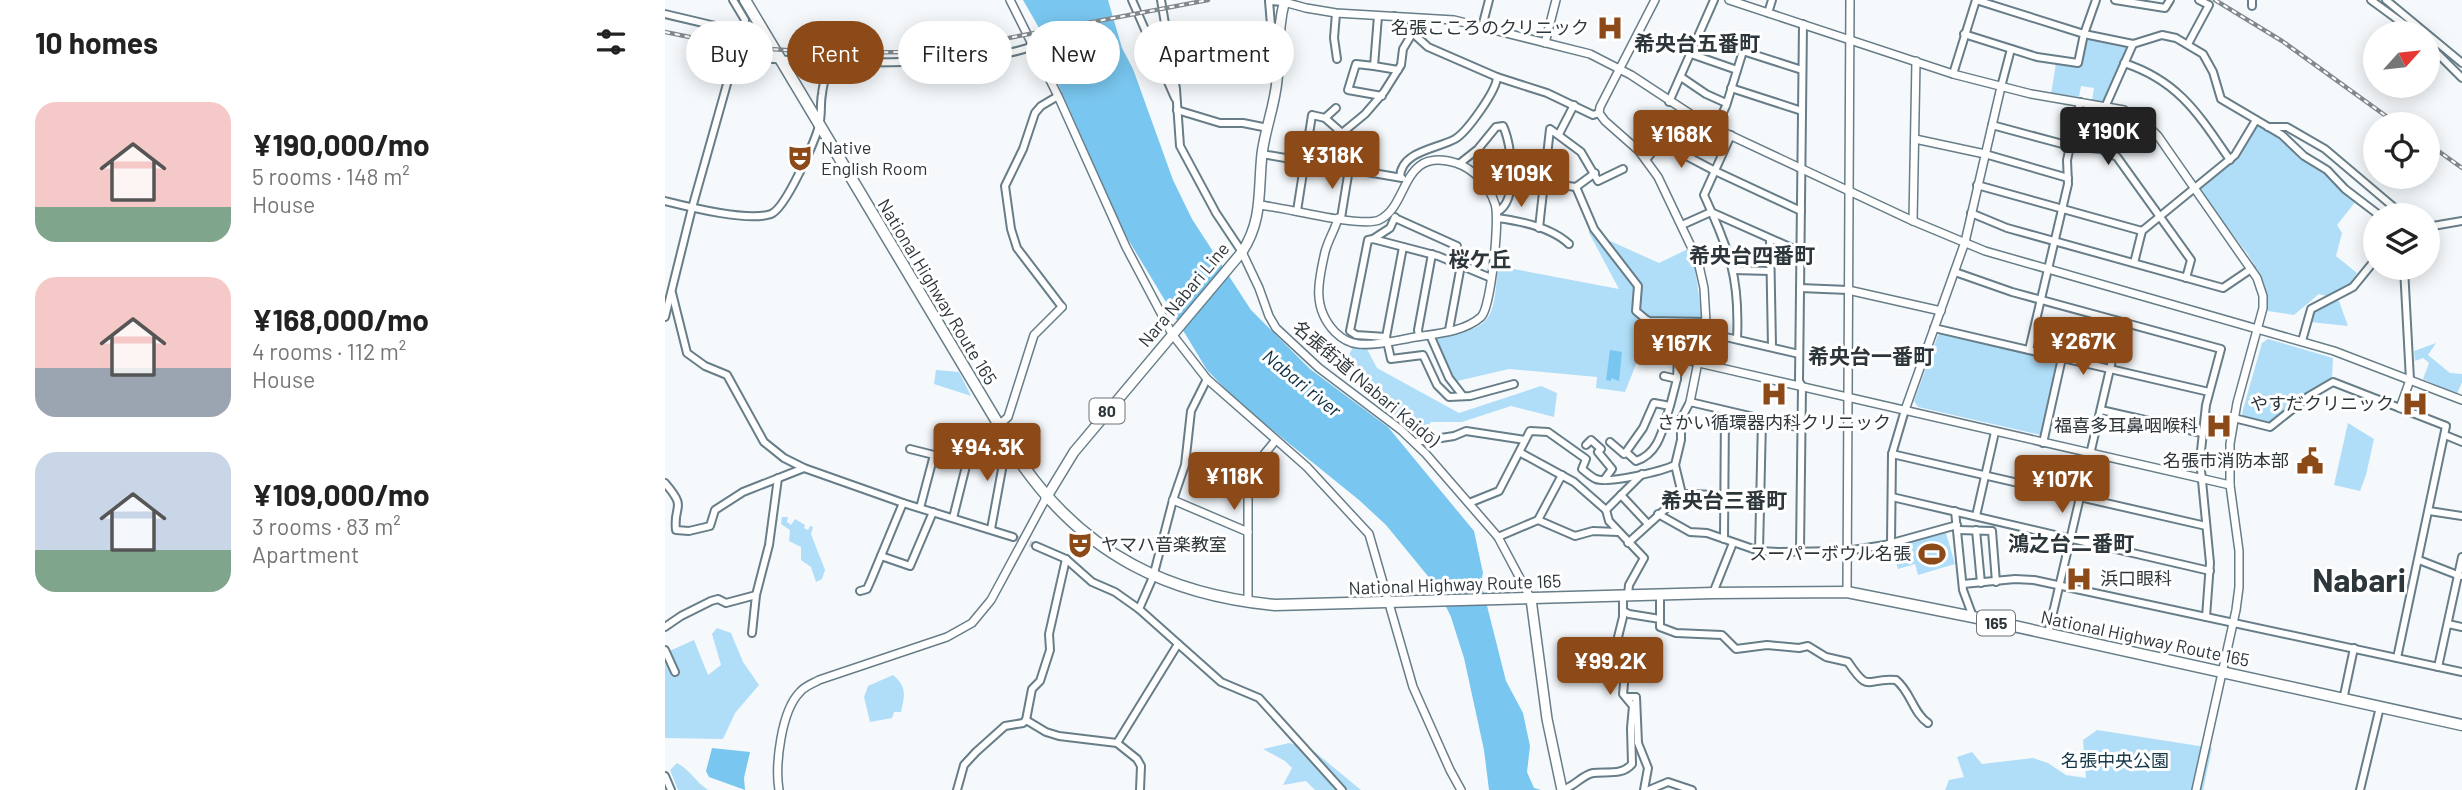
<!DOCTYPE html>
<html lang="en">
<head>
<meta charset="utf-8">
<style>
	body { margin:0; font-family:Barlow,"Noto Sans JP",sans-serif; background:#f6f6f6; color:#222; height:100vh; display:flex; flex-direction:column; font-size:26px; white-space:nowrap }
	* { box-sizing:border-box; margin:0 }
	p { font-size:23px; color:#767676 }
	.icon { flex:none; width:38px; height:38px; fill:none; stroke:currentColor; stroke-width:2; stroke-linecap:round; stroke-linejoin:round }
	.map { position:relative; flex:1; overflow:hidden }
	.panel { display:flex; flex-direction:column; background:#fff; width:665px }
	.panel>* { flex:none }
	.top-card { position:absolute; left:21px; top:21px; width:665px; height:63px; display:flex; gap:14px }
	.needle { width:46px; rotate:63deg }
	.controls { position:absolute; left:1698px; top:21px; display:grid; gap:14px }
	.controls a { display:grid; place-items:center; width:77px; height:77px; border-radius:50%; background:#fff; box-shadow:0 4px 18px #0003; font-size:35px }
	.price { position:absolute; translate:-50% -60px; padding:0 16px; border-radius:7px; background:#8c4a19; color:#fff; font-size:23px; line-height:46px; filter:drop-shadow(0 2px 4px #0008) }
	.price::after { content:''; position:absolute; left:50%; top:42px; width:21px; height:16px; margin-left:-10px; background:inherit; clip-path:polygon(0 0,100% 0,50% 100%) }
	.price.on { background:#222; color:#fff }
	ul { padding:0; list-style:none }
	li { display:flex; align-items:center; gap:21px; height:175px; padding:0 35px }
	li span { display:grid; place-items:center; flex:none; width:196px; height:140px; border-radius:21px; color:#555 }
	li>.icon { margin-inline-start:auto }
	span .icon { width:84px; height:84px; fill:#fffc; stroke-width:1 }
	li b { font-size:30px }
	h2 { display:flex; justify-content:space-between; align-items:center; height:84px; padding:0 35px; font-size:30px }
	.chip { padding:0 24px; border-radius:32px; background:#fff; box-shadow:0 4px 18px #0003; font-size:24px; line-height:63px }
	.chip.on { background:#8c4a19; color:#fff }
	main { display:flex; flex:1; min-height:0 }
	.map>svg:first-child { display:block }
	.green { fill:#b0def8 }
	.water { fill:#79c7f0 }
	.lines { fill:none; stroke-linecap:round; stroke-linejoin:round }
	.minor-tunnel { stroke:#cdd2d5; stroke-width:6; stroke-dasharray:6 3; stroke-linecap:butt }
	.minor-casing { stroke:#677d88; stroke-width:10 }
	.tertiary-casing { stroke:#677d88; stroke-width:10 }
	.primary-casing { stroke:#677d88; stroke-width:12 }
	.trunk-casing { stroke:#677d88; stroke-width:13 }
	.minor { stroke:#fff; stroke-width:6 }
	.tertiary { stroke:#fff; stroke-width:7 }
	.primary { stroke:#fff; stroke-width:9 }
	.trunk { stroke:#fff; stroke-width:10 }
	.rail-casing { stroke:#82898d; stroke-width:4.5 }
	.rail { stroke:#fff; stroke-width:2; stroke-dasharray:5; stroke-linecap:butt }
	.labels { text-anchor:middle; stroke-width:6; stroke-linejoin:round; paint-order:stroke }
	.shield { fill:#fff; stroke:#6c7276; stroke-width:2 }
	.shield-label { font-size:16px; font-weight:bold; fill:#2d363b }
	.poi-label { font-size:18px; fill:#2d363b; stroke:#fff; text-anchor:end }
	.street-label { font-size:18px; fill:#2d363b; stroke:#fff }
	.park-label { font-size:18px; fill:#153849; stroke:#fff }
	.water-label { font-size:19px; font-style:italic; fill:#0b2f40; stroke:#fff }
	.quarter-label { font-size:21px; font-weight:bold; fill:#2d363b; stroke:#fff }
	.town-label { font-size:32px; font-weight:bold; fill:#2d363b; stroke:#fff }
</style>
</head>
<body>
<main>
<section class="panel">
<h2>10 homes<svg class="icon" aria-label="filters" viewBox="0 0 24 24"><path d="M4 7h16M4 17h16"/><circle cx="9" cy="7" r="2"/><circle cx="15" cy="17" r="2"/></svg></h2>
<ul>
<li><span style="background:linear-gradient(#f6c9c9 75%,#7fa58c 0)"><svg class="icon" aria-label="home" viewBox="0 0 24 24"><path d="M3 11l9-7 9 7M6 9v11h12V9"/></svg></span><div><b>¥190,000/mo</b><p>5 rooms · 148 m²</p><p>House</p></div></li>
<li><span style="background:linear-gradient(#f6c9c9 65%,#9aa5b1 0)"><svg class="icon" aria-label="home" viewBox="0 0 24 24"><path d="M3 11l9-7 9 7M6 9v11h12V9"/></svg></span><div><b>¥168,000/mo</b><p>4 rooms · 112 m²</p><p>House</p></div></li>
<li><span style="background:linear-gradient(#c9d6e8 70%,#7fa58c 0)"><svg class="icon" aria-label="home" viewBox="0 0 24 24"><path d="M3 11l9-7 9 7M6 9v11h12V9"/></svg></span><div><b>¥109,000/mo</b><p>3 rooms · 83 m²</p><p>Apartment</p></div></li>
</ul>
</section>
<div class="map">
<svg width="1797" height="790" viewBox="0 0 1797 790">
	<rect width="100%" height="100%" fill="#f5f9fc"/>
	<g class="green">
		<polygon points="1421,35 1464,46 1440,103 1427,100 1429,88 1416,86 1414,97 1386,94 1391,63 1414,65"/>
		<polygon points="1592,121 1668,179 1691,201 1672,225 1677,233 1671,256 1692,273 1682,288 1665,297 1654,294 1629,315 1603,311 1601,290 1597,278 1582,253 1533,190 1572,156"/>
		<path d="M923,231L994,263L1027,247L1037,318L988,321L960,392L931,388L932,377L844,369L788,382L769,339C828,327 828,324 833,266L954,289Z"/>
		<polygon points="1669,301 1674,301 1683,326 1645,322 1650,310"/>
		<polygon points="1277,333 1391,359 1393,363 1376,435 1253,407 1249,401 1273,335"/>
		<polygon points="1603,339 1668,358 1667,380 1602,424 1579,418 1577,413 1597,343"/>
		<polygon points="1771,343 1763,355 1785,373 1797,374 1797,382 1792,394 1758,379 1764,363 1758,358 1750,361 1749,351"/>
		<polygon points="688,347 702,349 712,368 794,413 876,386 892,393 889,417 846,406 797,422 766,422 761,428 737,420 690,384 696,378 685,363 683,357"/>
		<polygon points="271,370 294,372 306,396 269,384"/>
		<polygon points="1683,423 1709,439 1701,475 1695,491 1669,485"/>
		<polygon points="117,517 123,517 122,522 126,525 130,519 140,525 139,528 143,530 145,526 148,527 146,534 160,570 157,579 151,582 146,567 136,560 136,547 124,541 125,530 116,524"/>
		<polygon points="1281,533 1290,564 1253,575 1250,564 1233,569 1227,549 1231,548 1235,562 1248,559 1244,543"/>
		<polygon points="52,628 66,633 78,662 94,685 70,713 58,739 0,738 0,653 29,640 43,675 56,665 47,634"/>
		<path d="M228,675C242,687 240,695 236,712H229L227,718L205,722L199,697L203,686Z"/>
		<polygon points="1432,730 1547,748 1538,790 1280,790 1284,780 1299,777 1292,757 1307,752 1317,764 1368,758 1383,763 1401,775 1421,778 1418,740"/>
		<polygon points="624,743 645,748 696,790 650,790 641,781 618,785 627,768 620,761 598,749"/>
		<path d="M12,763C25,770 31,782 43,790H13L5,770Z"/>
	</g>
	<g class="water">
		<polygon points="358,0 443,0 457,48 468,69 508,180 527,219 586,310 645,369 723,427 809,531 818,573 816,582 841,681 858,713 865,746 862,772 869,788 876,790 824,790 819,750 799,658 786,617 771,586 721,525 694,500 574,403 542,370 458,231 387,70 381,40"/>
		<polygon points="945,350 957,352 954,381 946,378 946,381 941,380"/>
		<polygon points="47,748 85,752 79,778 80,790 44,777 41,771"/>
	</g>
	<g class="lines">
		<polyline class="minor-tunnel" points="348,537 371,546"/>
		<g class="minor-casing">
			<g id="minor">
				<polyline points="467,0 510,98"/>
				<polyline points="496,0 511,89 515,146 551,213 577,252"/>
				<polyline points="1311,0 1419,34 1468,44 1497,35 1511,38 1538,54 1548,72 1556,99 1617,135 1639,156 1662,170 1680,189 1714,215"/>
				<polyline points="1450,0 1500,8 1505,0"/>
				<polyline points="1587,0 1587,6"/>
				<polyline points="1706,0 1751,33"/>
				<polyline points="1721,0 1797,63"/>
				<polyline points="671,13 669,38 672,59"/>
				<polyline points="1103,13 1107,0"/>
				<polyline points="0,14 76,32"/>
				<polyline points="713,16 709,66 691,64 683,90 717,96"/>
				<polyline points="729,16 763,47 832,77 882,93 928,115 934,113"/>
				<polyline points="817,27 824,0"/>
				<polyline points="560,28 575,33 601,31 606,25 604,1 619,2"/>
				<polyline points="601,31 608,73 611,80"/>
				<polyline points="1299,34 1372,57 1413,63 1419,34 1431,0"/>
				<polyline points="1034,37 1137,70"/>
				<polyline points="1762,43 1797,78"/>
				<polyline points="1523,44 1544,5 1534,0"/>
				<polyline points="1026,54 1072,70"/>
				<path d="M71,56C145,63 219,65 294,59C319,57 344,55 368,46"/>
				<path d="M1459,63C1514,81 1534,115 1565,160"/>
				<polyline points="709,66 733,70"/>
				<polyline points="1288,74 1311,0"/>
				<polyline points="1016,77 1041,94 1061,103"/>
				<polyline points="1336,87 1346,49"/>
				<polyline points="1066,88 1137,111"/>
				<polyline points="393,96 376,106 370,113 358,149 340,186 346,229 352,248 397,307"/>
				<polyline points="1004,102 1049,0"/>
				<polyline points="1441,105 1468,44"/>
				<polyline points="512,110 555,123 578,123 603,128"/>
				<polyline points="660,118 671,108"/>
				<polyline points="1053,123 1061,106 1078,51"/>
				<polyline points="1327,125 1405,146 1436,149 1452,157 1526,260 1521,278"/>
				<polyline points="1603,127 1622,127 1660,149 1738,215"/>
				<polyline points="894,134 909,105"/>
				<path d="M1066,135L1039,195C1064,251 1075,276 1072,339"/>
				<polyline points="597,154 737,178"/>
				<polyline points="1320,154 1403,178"/>
				<polyline points="981,160 995,142 1050,171 1136,211"/>
				<path d="M794,164L813,149L831,127L838,126C847,145 854,201 832,212"/>
				<path d="M735,177C736,151 772,149 790,139C802,132 832,90 832,77"/>
				<polyline points="879,183 911,187 930,173"/>
				<polyline points="1312,185 1477,231"/>
				<polyline points="911,187 929,229 973,286 971,311 983,321 1041,322"/>
				<path d="M0,201C24,207 83,222 106,214C121,208 149,143 154,126C157,115 155,104 157,94C158,83 162,73 164,63"/>
				<polyline points="632,211 647,115 660,118 677,133 700,114 719,92 736,65 738,49 747,34"/>
				<polyline points="1046,212 1136,252"/>
				<polyline points="1306,213 1342,228 1558,288 1586,269"/>
				<polyline points="676,218 684,169"/>
				<polyline points="730,218 792,246"/>
				<path d="M832,218C856,221 886,227 904,244"/>
				<polyline points="1017,225 1046,212"/>
				<polyline points="1762,227 1797,221"/>
				<polyline points="874,228 885,129 916,152 933,181 958,169"/>
				<polyline points="708,239 725,228 730,217"/>
				<polyline points="1105,239 1107,347"/>
				<polyline points="738,247 721,337 726,359 758,355 772,385 784,397 805,396 849,384"/>
				<polyline points="1469,263 1477,231 1570,155 1591,120"/>
				<polyline points="1739,268 1745,380"/>
				<polyline points="1069,270 1105,271"/>
				<polyline points="1290,272 1347,292 1556,349 1541,405 1535,460 1545,563 1541,617"/>
				<polyline points="1135,288 1183,290"/>
				<polyline points="7,293 22,353 40,366 62,375 99,442 119,458 139,468 238,503 348,537"/>
				<polyline points="0,317 27,208 80,20 68,0"/>
				<polyline points="982,320 982,325 1015,325 1012,345 1013,358"/>
				<polyline points="1269,328 1544,392"/>
				<polyline points="784,330 796,265"/>
				<polyline points="1039,332 1134,354"/>
				<polyline points="765,335 784,378 798,396"/>
				<polyline points="754,336 753,330 767,254"/>
				<polyline points="721,337 691,335 685,331 703,240 708,239 773,256 826,278"/>
				<polyline points="1637,341 1646,309 1688,287 1710,260"/>
				<polyline points="1364,350 1403,184 1402,160 1415,102"/>
				<polyline points="999,376 1012,379 1013,358 1034,363"/>
				<path d="M1005,406C998,427 995,453 971,461L961,452L978,428L989,403L1005,406L1012,379"/>
				<polyline points="1436,410 1537,433"/>
				<polyline points="1569,418 1605,427 1644,396 1668,382 1781,426 1732,658"/>
				<polyline points="1780,435 1797,442"/>
				<polyline points="750,442 789,436 801,431 860,440"/>
				<polyline points="945,442 959,454"/>
				<polyline points="1378,443 1397,358"/>
				<polyline points="921,445 926,440 936,449 933,452 947,469 939,480"/>
				<polyline points="245,449 269,455"/>
				<polyline points="856,453 909,482 941,510 944,521 979,558 964,585 963,595"/>
				<polyline points="1227,454 1541,526"/>
				<path d="M0,483C23,510 8,503 11,530L24,531L45,526L50,510L78,492L139,468"/>
				<polyline points="1017,494 1010,465 1016,440 1016,419 1025,402 1136,428"/>
				<polyline points="956,495 983,524"/>
				<polyline points="1227,497 1545,571"/>
				<path d="M804,503L834,491L865,431L883,432L921,459L917,469C921,472 926,477 931,479C944,484 997,471 1010,465"/>
				<polyline points="255,508 269,455 301,464"/>
				<polyline points="941,510 977,474"/>
				<polyline points="1290,511 1298,590 1308,617"/>
				<polyline points="1764,511 1797,516"/>
				<polyline points="993,514 1025,532 1042,533 1094,551 1114,552 1181,551 1220,545 1292,525"/>
				<polyline points="1311,516 1330,432"/>
				<polyline points="288,518 306,446 333,426"/>
				<polyline points="873,520 910,536 928,531 953,532"/>
				<polyline points="326,529 342,442"/>
				<polyline points="1293,530 1327,531 1331,582"/>
				<polyline points="1311,530 1316,583"/>
				<polyline points="833,537 873,520 897,475"/>
				<polyline points="1059,539 1060,411"/>
				<polyline points="963,543 1017,494 1058,495"/>
				<polyline points="1226,544 1227,454 1240,410"/>
				<polyline points="371,546 401,559 427,582 450,592 474,609 556,682 594,698 677,790"/>
				<polyline points="1094,551 1097,420"/>
				<polyline points="1135,551 1137,386 1134,381 1138,24"/>
				<polyline points="216,556 245,566 268,512"/>
				<polyline points="1754,560 1795,576"/>
				<polyline points="1298,584 1350,579 1369,580 1797,672"/>
				<polyline points="195,591 202,589 206,580 238,503"/>
				<polyline points="1048,593 1068,543"/>
				<polyline points="995,594 995,619"/>
				<polyline points="474,609 488,577 508,500 520,465 526,411 542,379"/>
				<path d="M958,611L964,614L995,619V627L1011,633L1057,635L1071,649L1102,645L1134,648L1143,646L1161,657L1183,662C1205,695 1201,677 1231,680C1246,692 1248,713 1263,723"/>
				<polyline points="1783,624 1797,627"/>
				<polyline points="0,627 16,616 46,601 53,599 61,603 91,595 104,545 113,478"/>
				<polyline points="87,633 91,595"/>
				<polyline points="1383,634 1456,322"/>
				<polyline points="0,650 10,672"/>
				<polyline points="1773,667 1797,557"/>
				<polyline points="961,697 971,697 973,743 983,768 979,790"/>
				<polyline points="1678,700 1689,648"/>
				<polyline points="361,720 367,689 375,681 385,650 384,634 401,559"/>
				<polyline points="361,720 381,732 394,736 452,743 472,759 476,766 475,790"/>
				<polyline points="452,743 513,644"/>
				<polyline points="0,776 6,790"/>
				<polyline points="292,790 299,765 311,752 340,726 358,723 361,720"/>
				<path d="M897,790C909,787 917,775 928,773C941,771 957,776 967,764L966,728L968,706L958,694L962,652L953,637L958,617V596"/>
				<polyline points="984,790 1003,782 1027,790"/>
				<polyline points="1695,790 1715,707"/>
			</g>
		</g>
		<g class="tertiary-casing">
			<g id="tertiary">
				<polyline points="345,0 393,96 461,247 507,334 542,379 642,467 704,534 748,687 785,770 796,790"/>
				<polyline points="990,0 935,107 934,113 940,121 974,151 993,177 1033,261 1039,288 1041,322 1025,402"/>
				<polyline points="1064,0 1288,74 1366,94 1459,110 1477,120 1493,136 1592,278 1598,296 1598,308 1572,403 1565,444 1565,485 1574,551 1574,587 1571,610 1531,790"/>
				<polyline points="619,2 641,8 671,13 789,20 925,54 966,75 1039,123 1248,221 1320,251 1669,351 1797,400"/>
				<polyline points="880,43 891,0"/>
				<polyline points="1250,139 1320,154"/>
				<path d="M594,205C619,207 695,228 714,220C745,206 735,146 791,163C809,169 824,185 830,204C835,218 826,308 816,317C798,333 767,334 745,338C729,341 709,346 693,344C684,343 676,338 670,332C647,308 653,282 660,252C663,240 670,230 673,218"/>
				<polyline points="1248,221 1251,61"/>
				<polyline points="577,252 594,288 604,316 611,328 654,368 736,430 761,454 833,537 866,599"/>
				<polyline points="1183,290 1276,311"/>
				<polyline points="1034,363 1565,485"/>
				<polyline points="1735,408 1745,380"/>
				<polyline points="1240,410 1300,242 1336,87"/>
				<polyline points="333,426 343,417 369,335 397,307"/>
				<polyline points="508,500 583,532"/>
				<polyline points="1182,592 1185,0"/>
				<polyline points="583,602 583,474 610,441"/>
				<path d="M114,790C110,765 116,711 135,692C140,686 147,684 154,680L282,637L307,623L326,600L381,498"/>
			</g>
		</g>
		<g class="primary-casing">
			<g id="primary">
				<path d="M381,498L409,452L577,252C598,220 593,191 597,154C600,129 610,105 612,80C615,53 612,27 620,0"/>
				<polyline points="866,599 882,719 897,790"/>
			</g>
		</g>
		<g class="trunk-casing">
			<path id="trunk" d="M80,0L359,467C422,555 504,595 610,605L1048,593L1182,592L1308,617L1797,725"/>
		</g>
		<use href="#minor" class="minor"/>
		<use href="#tertiary" class="tertiary"/>
		<use href="#primary" class="primary"/>
		<use href="#trunk" class="trunk"/>
		<g class="rail-casing">
			<g id="rail">
				<polyline points="1550,0 1617,41 1732,124"/>
				<polyline points="0,32 73,47 167,53 237,52 312,44 543,0"/>
				<polyline points="1762,143 1797,168"/>
			</g>
		</g>
		<use href="#rail" class="rail"/>
	</g>
	<defs>
		<g id="hospital-bare" transform="scale(2.1)"><path d="M-5-5h3v3.5h4V-5h3V5h-3V1.5h-4V5h-3Z" fill="#8c4a19" stroke="#fff" stroke-width="2.5" paint-order="stroke"/></g>
		<g id="theatre-bare" transform="scale(2.1)"><path d="M-5-5.5Q0-4 5-5.5V0Q5 5 0 6Q-5 5-5 0ZM-3.3-2.5H-1v1.5H-3.3ZM1-2.5H3.3v1.5H1ZM-2.8 1Q0 5.5 2.8 1Z" fill="#8c4a19" stroke="#fff" stroke-width="2.5" paint-order="stroke"/></g>
		<g id="civic-bare" transform="scale(2.1)"><path d="M-.6-6.5H3V-4.5H.6V-3L4-1V1h2V6H-6V1h2V-1L-.6-3ZM-1.2 2.5V6h2.4V2.5Z" fill="#8c4a19" stroke="#fff" stroke-width="2.5" paint-order="stroke"/></g>
		<g id="stadium-bare" transform="scale(2.1)"><path d="M0-5a6.5 5 0 1 0 0 10a6.5 5 0 1 0 0-10ZM-3.5-1.8h7v3.6h-7Z" fill="#8c4a19" stroke="#fff" stroke-width="2.5" paint-order="stroke"/></g>
	</defs>
	<g fill-rule="evenodd">
		<use href="#hospital-bare" x="945" y="28"/>
		<use href="#theatre-bare" x="135" y="158"/>
		<use href="#hospital-bare" x="1109" y="394"/>
		<use href="#hospital-bare" x="1750" y="404"/>
		<use href="#hospital-bare" x="1554" y="426"/>
		<use href="#civic-bare" x="1645" y="461"/>
		<use href="#theatre-bare" x="415" y="545"/>
		<use href="#stadium-bare" x="1267" y="554"/>
		<use href="#hospital-bare" x="1414" y="579"/>
	</g>
	<g class="labels">
		<g class="shield">
			<rect x="424.5" y="398.5" width="35" height="25" rx="5"/>
			<rect x="1312" y="610.5" width="38" height="25" rx="5"/>
		</g>
		<g class="shield-label">
			<text x="442" y="417">80</text>
			<text x="1331" y="629">165</text>
		</g>
		<g class="poi-label">
			<text x="924" y="34">名張こころのクリニック</text>
			<text x="156" y="154" text-anchor="start">Native<tspan x="156" dy="21">English Room</tspan></text>
			<text x="1729" y="410">やすだクリニック</text>
			<text x="1109" y="429" text-anchor="middle">さかい循環器内科クリニック</text>
			<text x="1533" y="432">福喜多耳鼻咽喉科</text>
			<text x="1624" y="467">名張市消防本部</text>
			<text x="436" y="551" text-anchor="start">ヤマハ音楽教室</text>
			<text x="1246" y="560">スーパーボウル名張</text>
			<text x="1435" y="585" text-anchor="start">浜口眼科</text>
		</g>
		<g class="street-label">
			<text transform="translate(272 292) rotate(59)" y="6">National Highway Route 165</text>
			<text transform="translate(519 295) rotate(-50)" y="6">Nara Nabari Line</text>
			<text transform="translate(701 384) rotate(40)" y="6">名張街道 (Nabari Kaidō)</text>
			<text transform="translate(790 585) rotate(-2)" y="6">National Highway Route 165</text>
			<text transform="translate(1480 639) rotate(12)" y="6">National Highway Route 165</text>
		</g>
		<g class="park-label">
			<text x="1450" y="767">名張中央公園</text>
		</g>
		<g class="water-label">
			<text transform="translate(637 383) rotate(39)" y="7">Nabari river</text>
		</g>
		<g class="quarter-label">
			<text x="1032" y="51">希央台五番町</text>
			<text x="1087" y="263">希央台四番町</text>
			<text x="815" y="267">桜ケ丘</text>
			<text x="1206" y="364">希央台一番町</text>
			<text x="1059" y="508">希央台三番町</text>
			<text x="1406" y="551">鴻之台二番町</text>
		</g>
		<g class="town-label">
			<text x="1694" y="592">Nabari</text>
		</g>
	</g>
</svg>
<div class="controls">
<a><svg class="needle" viewBox="-14 -14 28 28"><path d="M0-13l5 13h-10z" fill="#e53935"/><path d="M0 13l5-13h-10z" fill="#767676"/></svg></a>
<a><svg class="icon" aria-label="locate" viewBox="0 0 24 24"><circle cx="12" cy="12" r="6"/><path d="M12 2v4M12 18v4M2 12h4M18 12h4"/></svg></a>
<a><svg class="icon" aria-label="layers" viewBox="0 0 24 24"><path d="M12 4l9 5-9 5-9-5zM3 14l9 5 9-5"/></svg></a>
</div>
<b class="price on" style="left:1443px;top:167px">¥190K</b>
<b class="price" style="left:1016px;top:170px">¥168K</b>
<b class="price" style="left:667px;top:191px">¥318K</b>
<b class="price" style="left:856px;top:209px">¥109K</b>
<b class="price" style="left:1418px;top:377px">¥267K</b>
<b class="price" style="left:1016px;top:379px">¥167K</b>
<b class="price" style="left:322px;top:483px">¥94.3K</b>
<b class="price" style="left:569px;top:512px">¥118K</b>
<b class="price" style="left:1397px;top:515px">¥107K</b>
<b class="price" style="left:945px;top:697px">¥99.2K</b>
<div class="top-card">
<a class="chip">Buy</a>
<a class="chip on">Rent</a>
<a class="chip">Filters</a>
<a class="chip">New</a>
<a class="chip">Apartment</a>
</div>
</div>
</main>
</body>
</html>
